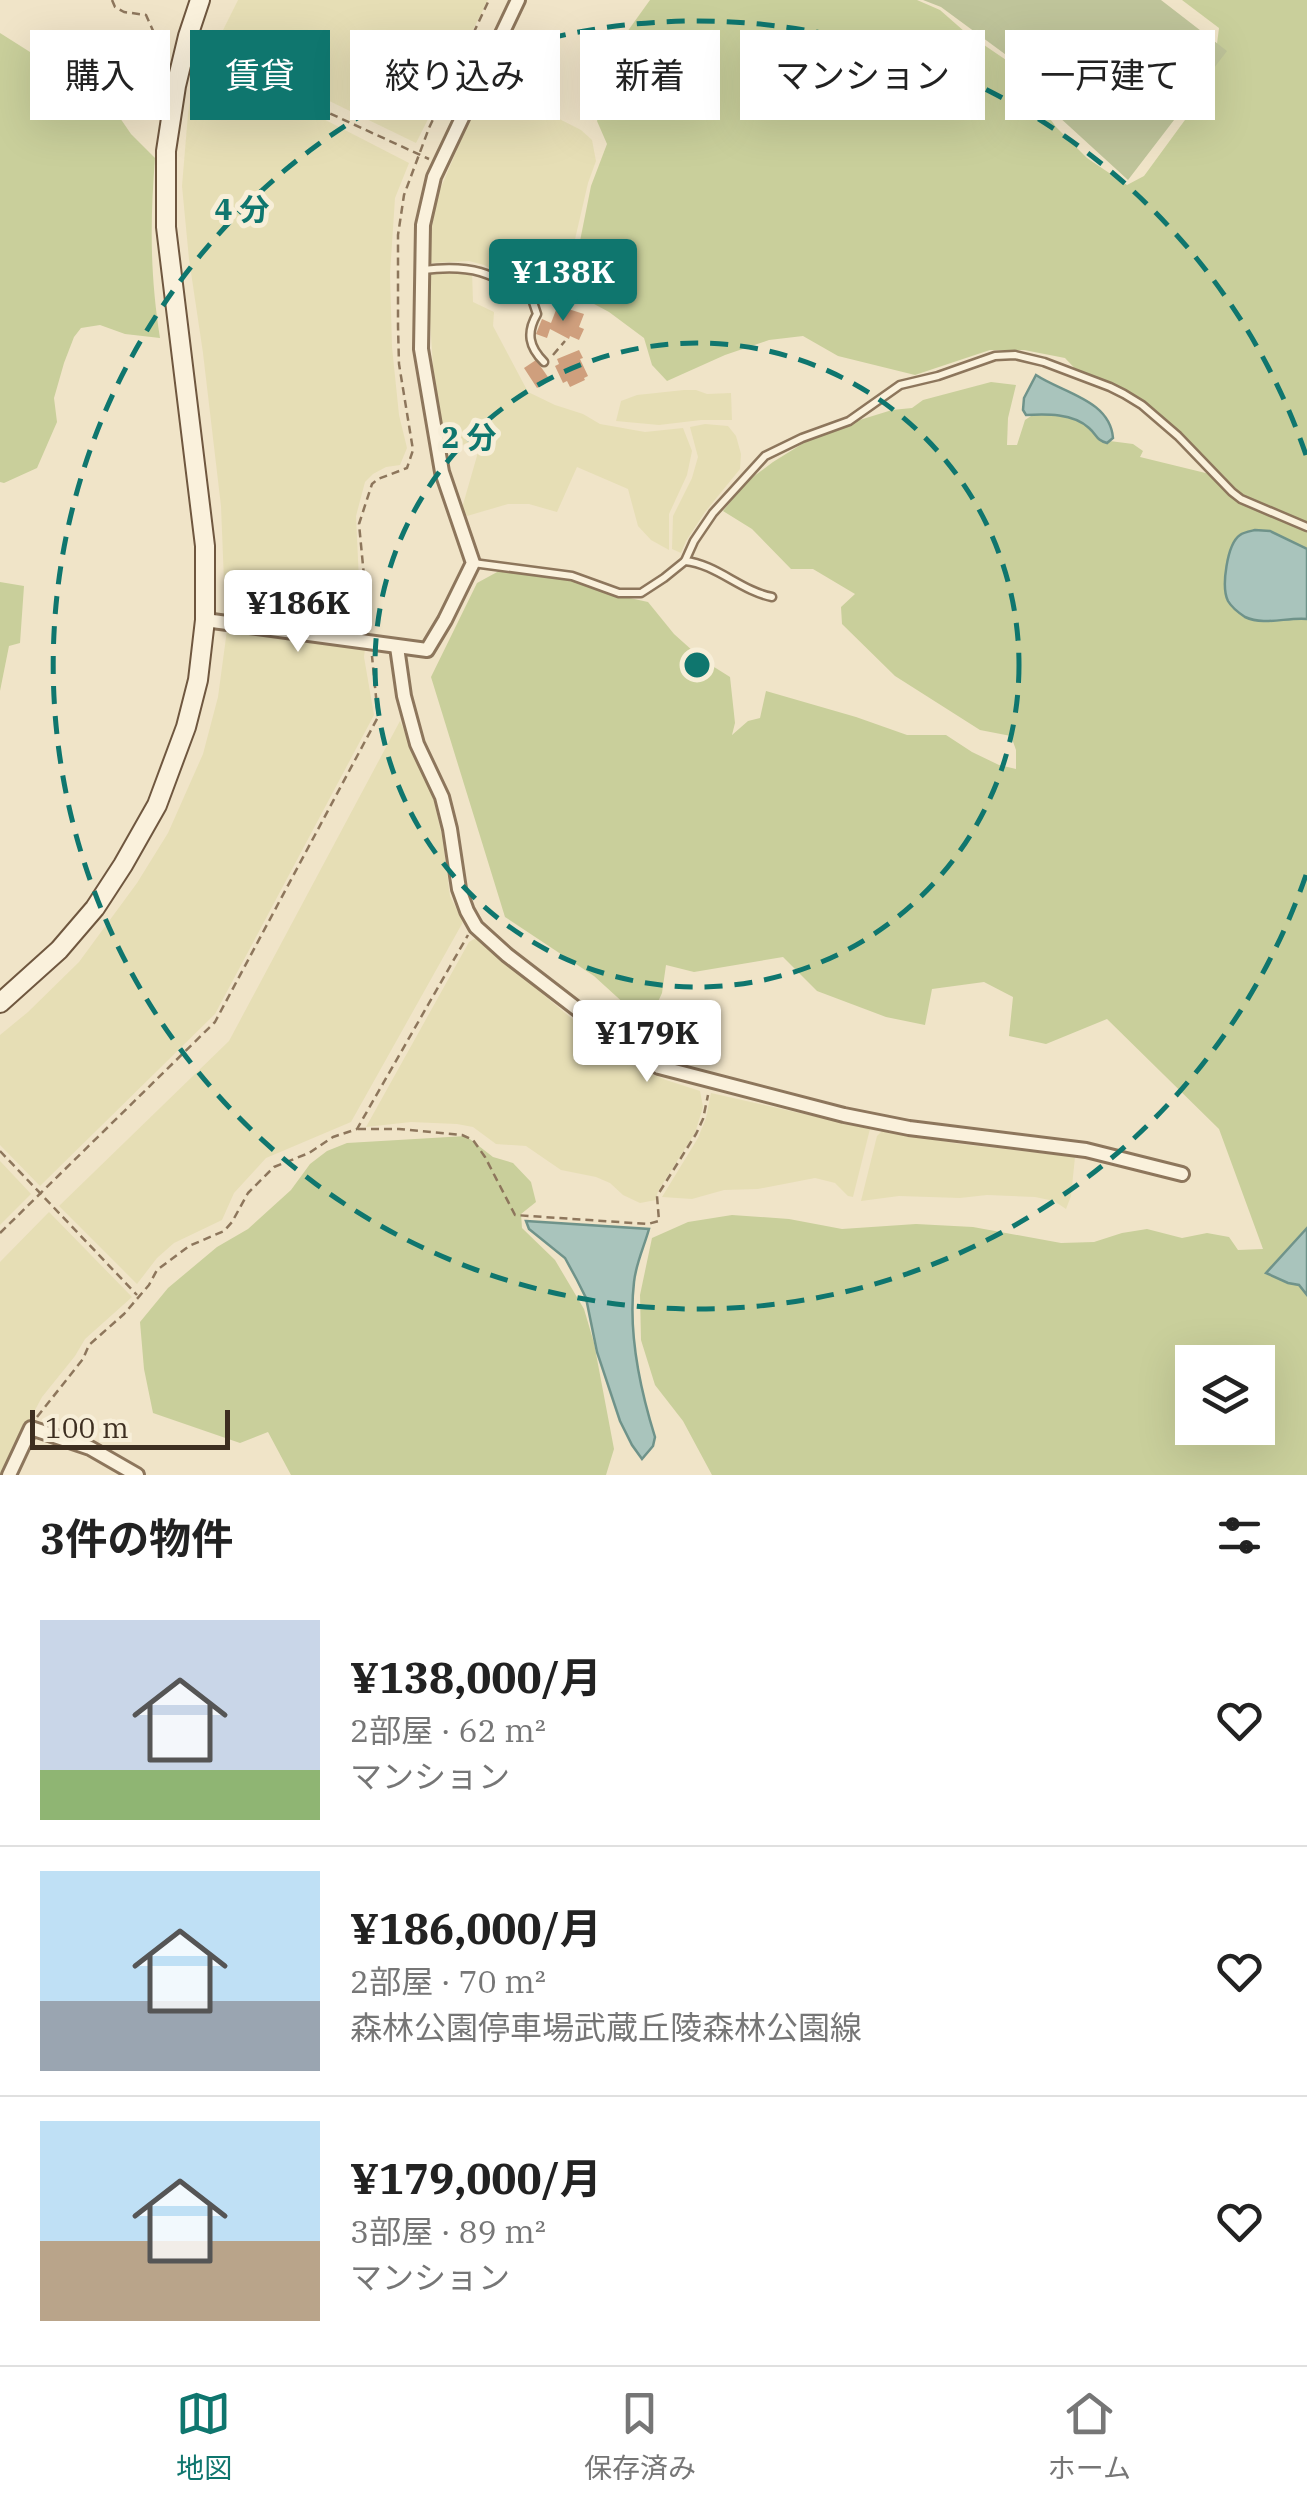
<!DOCTYPE html>
<html lang="ja">
<head>
<meta charset="utf-8">
<style>
	body { margin:0; font-family:"IBM Plex Serif","Noto Sans JP",serif; background:#f2f2f2; color:#222; height:100vh; display:flex; flex-direction:column; font-size:38px; white-space:nowrap }
	* { box-sizing:border-box; margin:0 }
	p { font-size:32px; color:#767676 }
	.icon { flex:none; width:55px; height:55px; fill:none; stroke:currentColor; stroke-width:2; stroke-linecap:round; stroke-linejoin:round }
	.map { position:relative; height:1475px; overflow:hidden }
	.details { display:flex; flex-direction:column; background:#fff; flex:1 }
	.details>* { flex:none }
	.hud { position:absolute; left:30px; top:30px; width:1248px; height:90px; display:flex; gap:20px }
	.tools { position:absolute; left:1175px; top:1345px; display:grid; gap:20px }
	.tools a { display:grid; place-items:center; width:100px; height:100px; border-radius:0px; background:#fff; box-shadow:0 10px 40px #0002; font-size:50px }
	.scale { position:absolute; left:30px; bottom:25px; width:200px; box-sizing:border-box; padding-left:10px; border:5px solid #3d2e20; border-top:0; font-size:28px; line-height:35px; white-space:nowrap; color:#3d2e20; -webkit-text-stroke:8px #f7eed8; paint-order:stroke }
	.price { position:absolute; translate:-50% -85px; padding:0 22px; border-radius:10px; background:#fff; color:#222; font-size:32px; line-height:65px; filter:drop-shadow(0 2px 5px #0008) }
	.price::after { content:''; position:absolute; left:50%; top:60px; width:30px; height:22px; margin-left:-15px; background:inherit; clip-path:polygon(0 0,100% 0,50% 100%) }
	.price.active { background:#0f766e; color:#fff }
	ul { padding:0; list-style:none }
	li { display:flex; align-items:center; gap:30px; height:250px; padding:0 40px }
	li+li { border-top:2px solid #e0e0e0 }
	li span { display:grid; place-items:center; flex:none; width:280px; height:200px; border-radius:0px; color:#555 }
	li>.icon { margin-inline-start:auto }
	span .icon { width:120px; height:120px; fill:#fffc; stroke-width:1 }
	li b { font-size:42px }
	h2 { display:flex; justify-content:space-between; align-items:center; height:120px; padding:0 40px; font-size:42px }
	.tag { padding:0 35px; border-radius:0px; background:#fff; box-shadow:0 10px 40px #0002; font-size:35px; line-height:90px }
	.tag.active { background:#0f766e; color:#fff }
	.tabs { display:flex; justify-content:space-around; align-items:center; height:140px; border-top:2px solid #e0e0e0; background:#fff; font-size:28px; color:#767676 }
	.tabs a { display:grid; justify-items:center; gap:5px }
	.tabs .active { color:#0f766e }
	.map>svg:first-child { display:block }
	.farmland { fill:#e6deb5 }
	.green { fill:#c9cf9b; fill-rule:evenodd }
	.cemetery { fill:#bfc49a }
	.water { fill:#a9c4bc; stroke:#6f938a; stroke-width:2.5 }
	.building { fill:#cf9f7d }
	.lines { fill:none; stroke-linecap:round; stroke-linejoin:round }
	.lane-casing { stroke:#8d765c; stroke-width:11 }
	.street-casing { stroke:#8d765c; stroke-width:18 }
	.secondary-casing { stroke:#6f573f; stroke-width:22 }
	.path { stroke:#8d765c; stroke-width:2.5; stroke-dasharray:8 5; stroke-linecap:butt }
	.lane { stroke:#faf1dc; stroke-width:6 }
	.street { stroke:#faf1dc; stroke-width:12 }
	.secondary { stroke:#faf1dc; stroke-width:18 }
	.ring { fill:none; stroke:#0f766e; stroke-width:5; stroke-dasharray:18 12 }
	.centre { fill:#0f766e; stroke:#f7eed8; stroke-width:5 }
	.ring-label { font-size:30px; text-anchor:middle; font-weight:bold; fill:#0f766e; stroke:#f7eed8; stroke-width:10; stroke-linejoin:round; paint-order:stroke }
</style>
</head>
<body>
<div class="map">
<svg width="1307" height="1475" viewBox="0 0 1307 1475">
	<rect width="100%" height="100%" fill="#f0e4c8"/>
	<g class="farmland">
		<polygon points="238,0 488,0 416,143 247,61 218,61 213,55 222,32"/>
		<polygon points="242,77 409,163 395,198 390,274 392,347 399,415 407,448 400,465 386,467 373,474 365,482 356,516 361,624 225,607 221,506 203,353 189,259 182,186 188,114 194,79 218,80"/>
		<polygon points="490,84 581,130 592,140 596,161 588,183 567,274 557,296 548,299 484,265 469,261 430,263 430,235 439,192 473,112"/>
		<polygon points="472,271 473,302 494,312 493,326 528,392 555,405 583,414 600,424 645,432 683,428 692,451 687,475 669,514 669,550 651,540 638,526 628,489 577,467 557,512 529,504 508,504 467,516 462,508 481,442 471,441 446,453 434,381 427,276 431,272"/>
		<polygon points="684,390 696,390 707,394 731,393 732,420 701,420 659,425 616,421 621,401 637,395"/>
		<polygon points="705,424 728,426 736,436 741,454 740,469 705,512 686,541 681,553 672,549 673,516 692,478 698,457 690,427"/>
		<polygon points="227,630 365,649 364,657 374,715 215,1014 40,1186 0,1145 0,1035 28,1012 79,962 137,883 168,833 203,754 218,697"/>
		<polygon points="400,721 434,799 443,842 450,896 463,922 351,1122 266,1158 234,1193 222,1220 174,1243 157,1258 137,1284 59,1206 229,1041"/>
		<polygon points="476,938 621,1060 666,1080 700,1091 703,1107 695,1133 658,1191 656,1200 640,1203 623,1195 610,1183 596,1177 561,1170 526,1146 496,1144 473,1127 457,1124 411,1122 366,1127 469,942"/>
		<polygon points="711,1093 870,1129 853,1197 848,1196 835,1183 815,1178 758,1189 724,1190 692,1199 662,1197 698,1138 706,1118"/>
		<polygon points="882,1131 960,1144 1075,1157 1071,1196 1066,1209 1054,1201 1035,1197 987,1195 960,1198 899,1196 861,1201 877,1136"/>
		<polygon points="0,1161 31,1194 0,1225"/>
		<polygon points="49,1212 132,1297 85,1339 75,1356 42,1397 0,1475 0,1262"/>
	</g>
	<g class="green">
		<path d="M650,0H917L940,10L965,32L1009,62L1056,127L1087,158L1127,185L1144,176L1212,83L1219,28L1182,0H1307V1475H712L683,1421L655,1385L641,1340L640,1295L652,1238L688,1222L732,1215L789,1219L842,1229L916,1224L973,1227L1061,1243L1094,1242L1122,1233L1147,1229L1182,1238L1207,1233L1229,1237L1238,1250L1263,1249L1219,1129L1107,1019L1046,1044L1009,1036L1013,997L984,982L932,989L925,1025L886,1017L817,991L783,957L694,972L666,965L662,993L652,1015L628,1007L594,976L505,917L431,677L477,583L512,564L552,573L607,593L648,602L674,634L703,660L730,677L735,723L732,735L748,721L760,718L766,691L856,717L907,735H946L972,752L999,765L1016,769V750L1011,736L980,730L895,676L842,624L841,607L855,594L813,569H791L752,529L723,511L746,482L773,462L810,439L837,427L892,410L912,408L923,400L991,382L1016,385L1008,418L1007,445H1017L1025,420L1037,412L1075,416L1091,426L1102,440L1133,444L1143,451L1140,457L1226,478L1157,411L1110,384L1082,376L1065,358L1024,350H990L915,375L838,356L803,336L769,340L725,355L667,381L652,365L644,338L609,312L570,291L591,186L607,144L597,121L609,80L622,54L627,32ZM1192,1362H1258V1428H1192Z"/>
		<path d="M0,33L109,102L131,134L155,158C150,223 150,274 160,338L125,334L100,325L81,328L74,337L64,363L54,398L57,422L37,468L4,483L0,482Z"/>
		<polygon points="0,582 24,586 20,643 9,646 0,691"/>
		<polygon points="466,1136 493,1157 513,1163 531,1182 536,1202 521,1214 522,1228 555,1260 584,1309 594,1343 614,1449 606,1475 291,1475 268,1432 240,1443 153,1413 144,1369 140,1322 168,1288 217,1247 248,1229 291,1190 310,1164 327,1151 347,1143"/>
	</g>
	<polygon class="cemetery" points="923,0 1161,0 1227,51 1128,180 1046,105 1033,78 1013,60 941,7"/>
	<g class="water">
		<path d="M1036,375C1063,393 1110,400 1113,438L1107,443C1096,440 1097,435 1089,428C1073,413 1046,414 1026,415L1023,410L1024,398Z"/>
		<path d="M1255,530L1270,531L1307,549V619C1287,617 1264,626 1245,617C1239,613 1232,608 1228,601C1221,587 1227,544 1240,535C1244,532 1251,531 1255,530Z"/>
		<path d="M526,1221L649,1229C644,1247 636,1263 634,1282C628,1333 640,1389 655,1437L653,1446L642,1459L632,1445L620,1421L597,1352L586,1298L577,1280L565,1258L529,1229Z"/>
		<polygon points="1307,1228 1307,1295 1299,1285 1288,1283 1266,1273"/>
	</g>
	<g class="building">
		<polygon points="562,307 584,314 579,327 584,329 579,340 570,336 569,339 550,329 547,338 536,334 542,319 551,323 556,310 560,312"/>
		<polygon points="579,350 583,358 580,359 588,376 584,378 585,380 570,387 567,381 563,383 555,366 559,364 557,359"/>
		<polygon points="536,360 548,377 543,380 545,383 537,388 524,368"/>
	</g>
	<g class="lines">
		<g class="lane-casing">
			<g id="lane">
				<path d="M423,270C472,264 491,272 532,299L537,314C526,333 529,347 544,362"/>
				<path d="M685,561C716,564 741,591 772,597"/>
				<polyline points="473,563 572,576 619,593 641,593 664,578 685,561 694,541 713,513 765,456 802,438 849,421 900,385 938,376 995,356 1015,355 1044,362 1110,387 1124,394 1142,405 1178,436 1232,492 1241,499 1307,527"/>
			</g>
		</g>
		<g class="street-casing">
			<g id="street">
				<polyline points="205,620 427,650 445,620 473,563 442,472 421,349 423,225 434,177 518,0"/>
				<polyline points="397,647 404,696 417,744 442,797 450,829 459,889 467,911 476,927 507,955 629,1049 659,1067 844,1115 909,1128 1086,1150 1182,1174"/>
				<polyline points="9,1475 31,1428 90,1448 137,1475"/>
			</g>
		</g>
		<g class="secondary-casing">
			<polyline id="secondary" points="0,1003 59,950 95,908 123,865 157,805 186,727 198,680 205,620 205,546 166,227 166,151 176,86 188,36 200,0"/>
		</g>
		<g class="path">
			<polyline points="112,0 115,7 124,12 146,15 154,33"/>
			<polyline points="196,72 244,74 429,159"/>
			<polyline points="553,355 565,341"/>
			<polyline points="369,628 359,524 372,484 378,479 407,468 413,450 399,364 398,326 398,235 404,195 429,128 489,0"/>
			<polyline points="358,1129 399,1129 462,1135 473,1140 485,1157 515,1215 648,1224 659,1221 657,1196 696,1134 703,1119 708,1095"/>
			<polyline points="0,1151 137,1295"/>
			<polyline points="0,1233 215,1022 378,717 372,656"/>
			<polyline points="37,1417 83,1359 89,1345 124,1314 149,1285 157,1270 189,1246 224,1231 232,1222 248,1193 274,1167 309,1153 333,1137 357,1129 468,935"/>
		</g>
		<use href="#lane" class="lane"/>
		<use href="#street" class="street"/>
		<use href="#secondary" class="secondary"/>
	</g>
	<g class="ring">
		<circle cx="697" cy="665" r="322"/>
		<path d="M1306 875A644 644 0 1 1 1306 455"/>
	</g>
	<circle cx="697" cy="665" r="15" class="centre"/>
	<g class="ring-label">
		<text x="242" y="220">4 分</text>
		<text x="469" y="448">2 分</text>
	</g>
</svg>
<div class="tools">
<a><svg class="icon" aria-label="layers" viewBox="0 0 24 24"><path d="M12 4l9 5-9 5-9-5zM3 14l9 5 9-5"/></svg></a>
</div>
<div class="scale">100 m</div>
<b class="price active" style="left:563px;top:324px">¥138K</b>
<b class="price" style="left:298px;top:655px">¥186K</b>
<b class="price" style="left:647px;top:1085px">¥179K</b>
<div class="hud">
<a class="tag">購入</a>
<a class="tag active">賃貸</a>
<a class="tag">絞り込み</a>
<a class="tag">新着</a>
<a class="tag">マンション</a>
<a class="tag">一戸建て</a>
</div>
</div>
<section class="details">
<h2>3件の物件<svg class="icon" aria-label="filters" viewBox="0 0 24 24"><path d="M4 7h16M4 17h16"/><circle cx="9" cy="7" r="2"/><circle cx="15" cy="17" r="2"/></svg></h2>
<ul>
<li><span style="background:linear-gradient(#c9d6e8 75%,#8fb573 0)"><svg class="icon" aria-label="home" viewBox="0 0 24 24"><path d="M3 11l9-7 9 7M6 9v11h12V9"/></svg></span><div><b>¥138,000/月</b><p>2部屋 · 62 m²</p><p>マンション</p></div><svg class="icon" aria-label="heart" viewBox="0 0 24 24"><path d="M12 20l-8-8c-3-5 5-10 8-4 3-6 11-1 8 4z"/></svg></li>
<li><span style="background:linear-gradient(#bfe0f5 65%,#9aa5b1 0)"><svg class="icon" aria-label="home" viewBox="0 0 24 24"><path d="M3 11l9-7 9 7M6 9v11h12V9"/></svg></span><div><b>¥186,000/月</b><p>2部屋 · 70 m²</p><p>森林公園停車場武蔵丘陵森林公園線</p></div><svg class="icon" aria-label="heart" viewBox="0 0 24 24"><path d="M12 20l-8-8c-3-5 5-10 8-4 3-6 11-1 8 4z"/></svg></li>
<li><span style="background:linear-gradient(#bfe0f5 60%,#b9a48a 0)"><svg class="icon" aria-label="home" viewBox="0 0 24 24"><path d="M3 11l9-7 9 7M6 9v11h12V9"/></svg></span><div><b>¥179,000/月</b><p>3部屋 · 89 m²</p><p>マンション</p></div><svg class="icon" aria-label="heart" viewBox="0 0 24 24"><path d="M12 20l-8-8c-3-5 5-10 8-4 3-6 11-1 8 4z"/></svg></li>
</ul>
</section>
<nav class="tabs">
<a class="active"><svg class="icon" aria-label="map" viewBox="0 0 24 24"><path d="M3 6l6-2 6 2 6-2v14l-6 2-6-2-6 2zM9 4v14M15 6v14"/></svg>地図</a>
<a><svg class="icon" aria-label="saved" viewBox="0 0 24 24"><path d="M7 4h10v16l-5-4-5 4z"/></svg>保存済み</a>
<a><svg class="icon" aria-label="home" viewBox="0 0 24 24"><path d="M3 11l9-7 9 7M6 9v11h12V9"/></svg>ホーム</a>
</nav>
</body>
</html>
